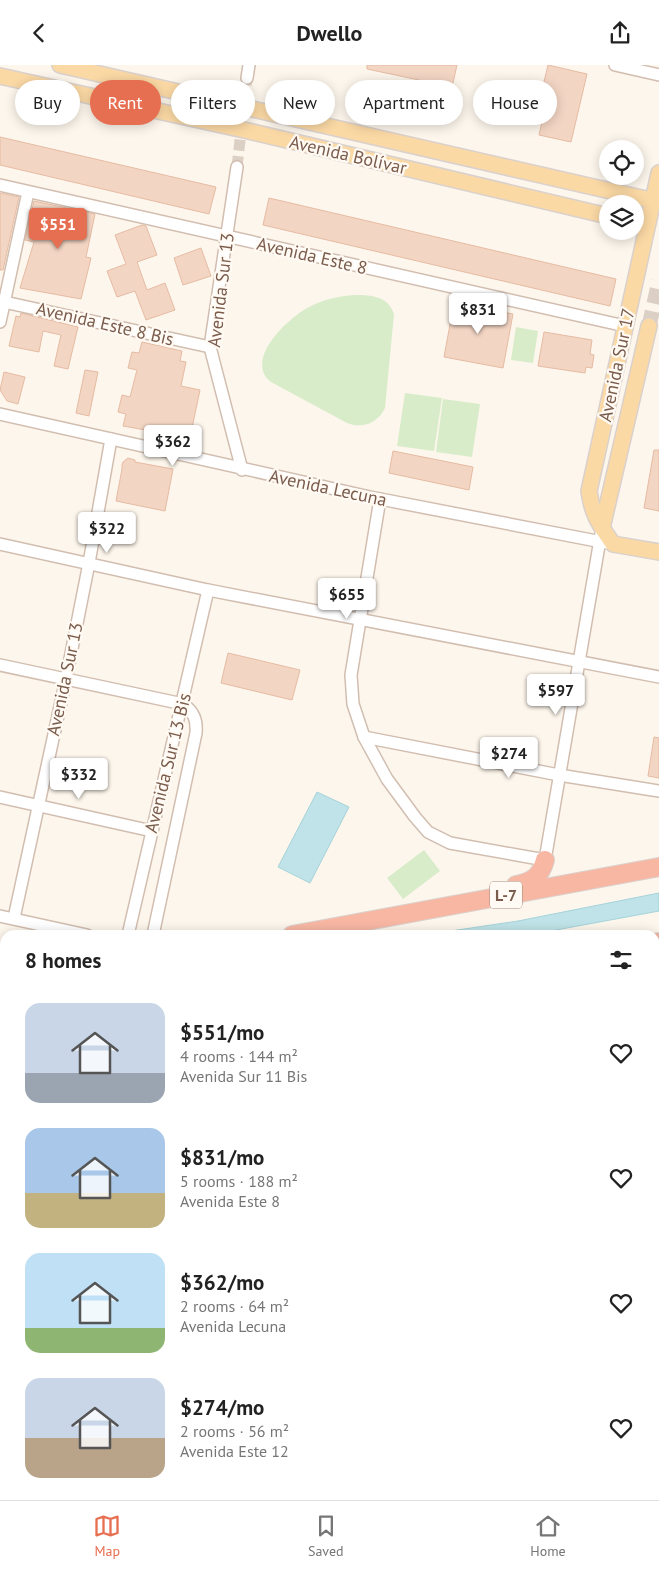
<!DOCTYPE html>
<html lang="en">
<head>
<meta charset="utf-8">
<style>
	body { margin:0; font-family:"PT Sans",sans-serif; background:#f2f2f2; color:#222; height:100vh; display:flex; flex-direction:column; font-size:19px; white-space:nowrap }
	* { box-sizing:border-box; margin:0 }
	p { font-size:16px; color:#767676 }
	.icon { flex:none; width:28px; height:28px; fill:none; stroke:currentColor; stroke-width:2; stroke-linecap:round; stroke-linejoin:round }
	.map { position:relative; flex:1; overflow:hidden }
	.drawer { position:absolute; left:0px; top:865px; width:660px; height:570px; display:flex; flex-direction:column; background:#fff; border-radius:15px 15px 0 0; box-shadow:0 2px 12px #0003 }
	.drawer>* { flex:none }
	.top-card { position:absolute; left:15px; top:15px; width:630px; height:45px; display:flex; gap:10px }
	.tools { position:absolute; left:599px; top:75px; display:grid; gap:10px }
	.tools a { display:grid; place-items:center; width:45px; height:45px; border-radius:50%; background:#fff; box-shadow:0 2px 12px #0003; font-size:25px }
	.price { position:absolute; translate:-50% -42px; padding:0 11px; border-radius:5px; background:#fff; color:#222; font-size:16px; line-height:32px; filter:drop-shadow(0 1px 2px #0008) }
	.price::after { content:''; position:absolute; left:50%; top:30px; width:15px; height:11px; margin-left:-8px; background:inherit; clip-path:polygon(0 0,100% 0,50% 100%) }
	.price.selected { background:#e76f51; color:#fff }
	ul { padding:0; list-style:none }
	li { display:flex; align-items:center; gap:15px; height:125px; padding:0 25px }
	li span { display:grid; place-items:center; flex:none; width:140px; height:100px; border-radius:15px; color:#555 }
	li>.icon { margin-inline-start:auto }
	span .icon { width:60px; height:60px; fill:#fffc; stroke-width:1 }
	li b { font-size:21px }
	h2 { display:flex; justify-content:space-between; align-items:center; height:60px; padding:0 25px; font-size:21px }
	.pill { padding:0 18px; border-radius:22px; background:#fff; box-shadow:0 2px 12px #0003; font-size:18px; line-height:45px }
	.pill.selected { background:#e76f51; color:#fff }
	header { display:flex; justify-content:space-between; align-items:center; height:65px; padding:0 25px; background:#fff; font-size:22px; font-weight:600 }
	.tab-bar { display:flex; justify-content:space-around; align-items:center; height:70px; border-top:1px solid #e0e0e0; background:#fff; font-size:14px; color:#767676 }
	.tab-bar a { display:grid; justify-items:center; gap:2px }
	.tab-bar .selected { color:#e76f51 }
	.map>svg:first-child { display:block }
	.pitch { fill:#d8ecc9 }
	.water { fill:#bfe3e8; stroke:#a5d3da }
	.building { fill:#f3d5c3; stroke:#e6bba3 }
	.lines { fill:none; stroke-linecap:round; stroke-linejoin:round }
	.minor-tunnel { stroke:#dcd0c4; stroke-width:11; stroke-dasharray:11 5.5; stroke-linecap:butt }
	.major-tunnel { stroke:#dcd0c4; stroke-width:15; stroke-dasharray:15 8; stroke-linecap:butt }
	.minor-casing { stroke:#d1beb0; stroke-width:14 }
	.major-casing { stroke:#dad1cd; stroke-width:18 }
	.highway-casing { stroke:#dad1cd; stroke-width:20 }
	.minor { stroke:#fff; stroke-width:11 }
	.major { stroke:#fbd9a5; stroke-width:15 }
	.highway { stroke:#f7b7a3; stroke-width:18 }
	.labels { text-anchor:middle; stroke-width:4.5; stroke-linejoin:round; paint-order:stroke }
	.shield { fill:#fffaf3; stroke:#a28b7f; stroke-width:1 }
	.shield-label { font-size:16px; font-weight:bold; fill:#7a5c4d }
	.street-label { font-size:18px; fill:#7a5c4d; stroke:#fffaf3 }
</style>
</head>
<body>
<header><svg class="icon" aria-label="back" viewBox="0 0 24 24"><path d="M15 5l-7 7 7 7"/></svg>Dwello<svg class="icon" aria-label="share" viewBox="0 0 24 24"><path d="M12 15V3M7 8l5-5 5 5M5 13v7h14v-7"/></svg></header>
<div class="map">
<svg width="659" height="1435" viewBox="0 0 659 1435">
	<rect width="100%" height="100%" fill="#fdf6ec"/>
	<g class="pitch">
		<path d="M355,230C371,230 388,231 394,249L385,343C378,358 363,364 347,358L271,317C243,295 288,253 309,242C324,234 339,231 355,230Z"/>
		<polygon points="516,262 538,266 533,298 511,295"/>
		<polygon points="405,328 442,333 434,386 397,381"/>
		<polygon points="443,334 480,339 472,392 436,387"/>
		<polygon points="424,785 440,806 403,834 387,813"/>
	</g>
	<g class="water">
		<polygon points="317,727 349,742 310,818 278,802"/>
		<polygon points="659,828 659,846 529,870 424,870 518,856"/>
	</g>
	<g class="building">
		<polygon points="367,0 457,0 452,22 367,4"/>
		<polygon points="548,0 587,9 571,77 539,70 548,31 541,29"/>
		<polygon points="0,72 216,122 209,149 0,100"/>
		<polygon points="0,128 19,132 3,205 0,205"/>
		<polygon points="269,133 616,214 610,241 263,160"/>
		<polygon points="34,136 95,149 86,192 91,193 81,234 20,223 34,177 25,175"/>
		<polygon points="142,160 146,161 157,190 137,197 147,225 165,218 175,245 146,255 135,226 117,232 107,206 126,199 115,170"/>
		<polygon points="201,183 211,211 183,220 174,193"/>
		<polygon points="454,238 513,249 503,303 444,292"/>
		<polygon points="21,248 78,262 68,304 54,301 61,270 43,266 39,287 9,281 16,251 20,252"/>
		<polygon points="544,267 592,275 590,289 594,290 592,303 586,302 585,308 538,301"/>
		<polygon points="142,277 182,286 180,296 186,297 181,321 200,325 189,377 178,374 179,371 123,361 126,349 118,347 122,330 130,332 137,305 128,303 132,287 139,288"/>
		<polygon points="85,305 98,307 89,351 76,348"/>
		<polygon points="4,307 25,312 18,339 7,336 0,325"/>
		<polygon points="654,385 659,385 659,446 644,443"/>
		<polygon points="393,386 473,402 469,425 389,408"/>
		<polygon points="128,393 135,395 135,397 173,404 165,446 116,436 122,404 122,400 123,397"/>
		<polygon points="228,588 300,605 292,635 221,618"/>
		<polygon points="654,672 659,673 659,713 648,711"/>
	</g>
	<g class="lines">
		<polyline class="minor-tunnel" points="237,102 247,13"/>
		<polyline class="major-tunnel" points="649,261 659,216"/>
		<g class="minor-casing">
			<g id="minor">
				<polyline points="615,0 659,10"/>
				<polyline points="247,13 249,0"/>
				<polyline points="237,102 210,282 242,405"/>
				<polyline points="0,120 625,261"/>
				<polyline points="0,236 210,282"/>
				<polyline points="0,257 28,127"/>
				<polyline points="0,349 370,432 607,478"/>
				<polyline points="380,434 351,610 353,639 364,672 387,714 415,752 428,767 450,778 545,795 602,463"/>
				<polyline points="0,479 208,525 659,612"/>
				<path d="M0,600L183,639C194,647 197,655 196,668L153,870"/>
				<polyline points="364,672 559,710 659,726"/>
				<polyline points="0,732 152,766"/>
				<polyline points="0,851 87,870"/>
				<polyline points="14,853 66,614 89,498 111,374"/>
				<polyline points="128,870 208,525"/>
				<polyline points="655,924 659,923"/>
				<polyline points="0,1105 5,1104"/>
				<polyline points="0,1241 5,1241"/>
			</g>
		</g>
		<g class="major-casing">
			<g id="major">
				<polyline points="60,0 659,137"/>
				<polyline points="0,11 244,65 608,151"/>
				<path d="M659,108L589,426C592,450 600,460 613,479L659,487"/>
				<polyline points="602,463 649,261"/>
			</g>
		</g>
		<g class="highway-casing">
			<g id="highway">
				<path d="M516,820C532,817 541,811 545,795"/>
				<polyline points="292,870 659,802"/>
				<polyline points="655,878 659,877"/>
				<polyline points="655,897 659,896"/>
				<polyline points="0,930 5,928"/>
				<polyline points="0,1002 5,1001"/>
				<polyline points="0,1026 5,1026"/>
			</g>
		</g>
		<use href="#minor" class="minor"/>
		<use href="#major" class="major"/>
		<use href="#highway" class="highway"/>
	</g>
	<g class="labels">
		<rect class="shield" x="490" y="816.5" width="32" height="27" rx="4"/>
		<g class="shield-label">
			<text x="506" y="836">L-7</text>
		</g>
		<g class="street-label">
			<text transform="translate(348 90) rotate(13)" y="6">Avenida Bolívar</text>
			<text transform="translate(312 191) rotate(13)" y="6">Avenida Este 8</text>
			<text transform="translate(221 225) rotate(-83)" y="6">Avenida Sur 13</text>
			<text transform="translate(105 259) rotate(13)" y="6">Avenida Este 8 Bis</text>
			<text transform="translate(617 300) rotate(-78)" y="6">Avenida Sur 17</text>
			<text transform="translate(328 423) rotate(12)" y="6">Avenida Lecuna</text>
			<text transform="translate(65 614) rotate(-78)" y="6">Avenida Sur 13</text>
			<text transform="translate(168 698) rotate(-76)" y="6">Avenida Sur 13 Bis</text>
		</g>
	</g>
</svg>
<div class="tools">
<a><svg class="icon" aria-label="locate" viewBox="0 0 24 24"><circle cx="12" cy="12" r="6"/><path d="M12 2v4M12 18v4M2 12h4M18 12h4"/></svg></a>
<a><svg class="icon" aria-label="layers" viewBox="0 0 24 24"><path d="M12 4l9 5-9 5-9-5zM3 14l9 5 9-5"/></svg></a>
</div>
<b class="price selected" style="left:58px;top:185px">$551</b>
<b class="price" style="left:478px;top:270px">$831</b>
<b class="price" style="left:173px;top:402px">$362</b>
<b class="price" style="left:107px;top:489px">$322</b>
<b class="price" style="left:347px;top:555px">$655</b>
<b class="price" style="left:556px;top:651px">$597</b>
<b class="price" style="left:509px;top:714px">$274</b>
<b class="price" style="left:79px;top:735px">$332</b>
<div class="top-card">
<a class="pill">Buy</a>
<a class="pill selected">Rent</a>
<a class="pill">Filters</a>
<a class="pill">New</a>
<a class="pill">Apartment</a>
<a class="pill">House</a>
</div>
<section class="drawer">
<h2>8 homes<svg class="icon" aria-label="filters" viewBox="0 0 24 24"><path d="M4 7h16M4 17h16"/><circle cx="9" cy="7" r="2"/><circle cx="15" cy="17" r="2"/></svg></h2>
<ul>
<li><span style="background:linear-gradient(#c9d6e8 70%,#9aa5b1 0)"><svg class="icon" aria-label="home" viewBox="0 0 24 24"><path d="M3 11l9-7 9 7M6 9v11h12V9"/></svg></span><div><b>$551/mo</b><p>4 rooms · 144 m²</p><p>Avenida Sur 11 Bis</p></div><svg class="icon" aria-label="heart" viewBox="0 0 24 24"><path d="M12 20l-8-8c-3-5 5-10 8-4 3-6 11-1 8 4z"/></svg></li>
<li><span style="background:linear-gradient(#a9c7e8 65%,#c2b280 0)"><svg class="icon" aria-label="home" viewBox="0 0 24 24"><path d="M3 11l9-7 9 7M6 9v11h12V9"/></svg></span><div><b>$831/mo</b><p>5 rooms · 188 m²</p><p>Avenida Este 8</p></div><svg class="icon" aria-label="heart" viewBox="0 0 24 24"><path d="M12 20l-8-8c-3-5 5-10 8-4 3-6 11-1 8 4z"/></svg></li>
<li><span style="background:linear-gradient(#bfe0f5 75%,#8fb573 0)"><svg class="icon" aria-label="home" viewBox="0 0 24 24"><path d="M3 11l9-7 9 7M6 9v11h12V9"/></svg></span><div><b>$362/mo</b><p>2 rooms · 64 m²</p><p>Avenida Lecuna</p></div><svg class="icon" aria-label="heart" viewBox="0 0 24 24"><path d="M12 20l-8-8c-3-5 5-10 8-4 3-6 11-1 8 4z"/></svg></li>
<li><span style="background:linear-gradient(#c9d6e8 60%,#b9a48a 0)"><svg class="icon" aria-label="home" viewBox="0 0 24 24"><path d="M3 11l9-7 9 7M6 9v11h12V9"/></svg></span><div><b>$274/mo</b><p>2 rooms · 56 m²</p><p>Avenida Este 12</p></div><svg class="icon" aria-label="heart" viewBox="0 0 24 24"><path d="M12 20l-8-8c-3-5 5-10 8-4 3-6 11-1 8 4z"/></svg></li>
</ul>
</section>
</div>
<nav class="tab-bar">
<a class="selected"><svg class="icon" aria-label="map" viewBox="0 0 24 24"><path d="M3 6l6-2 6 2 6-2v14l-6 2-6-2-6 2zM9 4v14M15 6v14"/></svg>Map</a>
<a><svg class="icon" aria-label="saved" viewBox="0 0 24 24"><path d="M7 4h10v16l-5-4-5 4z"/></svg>Saved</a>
<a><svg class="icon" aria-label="home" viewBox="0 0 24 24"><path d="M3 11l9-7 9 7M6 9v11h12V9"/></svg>Home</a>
</nav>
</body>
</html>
